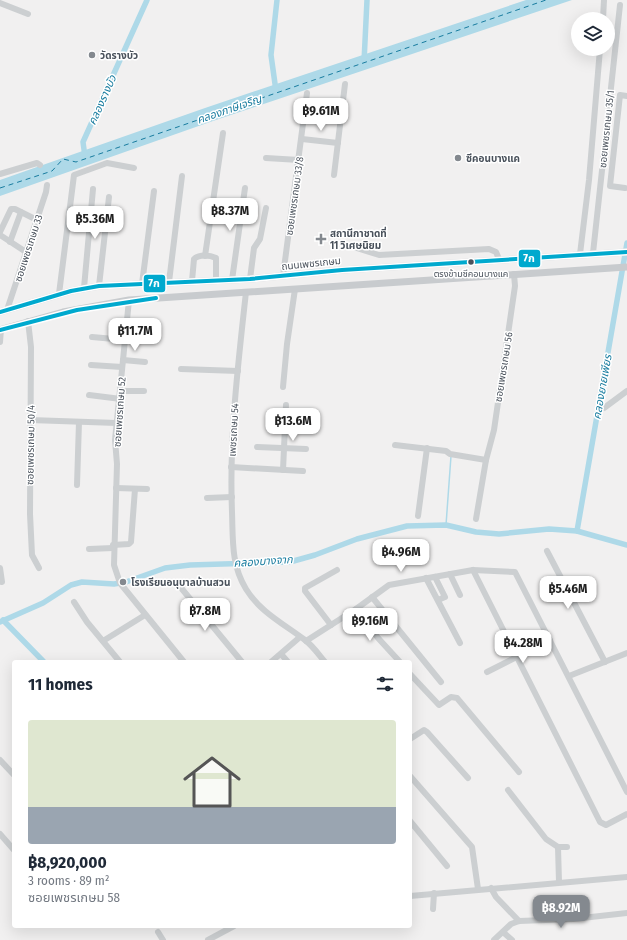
<!DOCTYPE html>
<html lang="en">
<head>
<meta charset="utf-8">
<style>
	body { margin:0; font-family:"Fira Sans Condensed","Noto Sans Thai",sans-serif; background:#f6f6f7; color:#1f2937; height:100vh; display:flex; flex-direction:column; font-size:15px; white-space:nowrap }
	* { box-sizing:border-box; margin:0 }
	p { font-size:13px; color:#747a83 }
	.icon { flex:none; width:22px; height:22px; fill:none; stroke:currentColor; stroke-width:2; stroke-linecap:round; stroke-linejoin:round }
	.map { position:relative; flex:1; overflow:hidden }
	.drawer { position:absolute; left:12px; top:660px; width:400px; height:268px; display:flex; flex-direction:column; background:#fff; border-radius:4px; box-shadow:0 4px 16px #0002 }
	.drawer>* { flex:none }
	.controls { position:absolute; left:571px; top:12px; display:grid; gap:8px }
	.controls a { display:grid; place-items:center; width:44px; height:44px; border-radius:50%; background:#fff; box-shadow:0 4px 16px #0002; font-size:20px }
	.price { position:absolute; translate:-50% -34px; padding:0 9px; border-radius:8px; background:#fff; color:#222; font-size:13px; line-height:26px; filter:drop-shadow(0 1px 2px #0008) }
	.price::after { content:''; position:absolute; left:50%; top:24px; width:12px; height:9px; margin-left:-6px; background:inherit; clip-path:polygon(0 0,100% 0,50% 100%) }
	.price.active { background:#84898f; color:#fff }
	ul { padding:0; list-style:none }
	li { display:grid; align-content:center; gap:8px; height:212px; padding:0 16px }
	li+li { border-top:1px solid #e0e1e3 }
	li span { display:grid; place-items:center; height:124px; border-radius:4px; color:#555 }
	li>.icon { margin-inline-start:auto }
	span .icon { width:72px; height:72px; fill:#fffc; stroke-width:1 }
	li b { font-size:17px }
	h2 { display:flex; justify-content:space-between; align-items:center; height:48px; padding:0 16px; font-size:17px }
	.map>svg:first-child { display:block }
	.water { fill:#aed9e8 }
	.lines { fill:none; stroke-linecap:round; stroke-linejoin:round }
	.stream { stroke:#aed9e8; stroke-width:1.5 }
	.canal { stroke:#aed9e8; stroke-width:5.5 }
	.ferry { stroke:#187c9f; stroke-width:1; stroke-dasharray:5 4; stroke-linecap:butt }
	.minor { stroke:#cccfd1; stroke-width:6 }
	.major { stroke:#c8cbce; stroke-width:7 }
	.bus-1-casing { stroke:#fff; stroke-width:7 }
	.bus-1 { stroke:#00a9ce; stroke-width:4 }
	.poi-dot { fill:#84898f; stroke:#fff; stroke-width:1.5 }
	.bus-dot { fill:#49515b; stroke:#fff; stroke-width:1.5 }
	.labels { text-anchor:middle; stroke-width:3; stroke-linejoin:round; paint-order:stroke }
	.bus-label { font-size:9px; fill:#49515b; stroke:#fff }
	.poi-label { font-size:10px; font-weight:bold; fill:#49515b; stroke:#fff; text-anchor:start }
	.street-label { font-size:10px; fill:#49515b; stroke:#fff }
	.water-label { font-size:11px; font-style:italic; fill:#187c9f; stroke:#fff }
	.line-badge { stroke:#fff; stroke-width:1.5 }
	.badge-label { font-size:11px; text-anchor:middle; font-weight:bold; fill:#fff }
</style>
</head>
<body>
<div class="map">
<svg width="627" height="940" viewBox="0 0 627 940">
	<rect width="100%" height="100%" fill="#f1f0f0"/>
	<polygon class="water" points="526,0 572,0 210,122 0,196 0,180 205,108"/>
	<g class="lines">
		<polyline class="stream" points="446,525 451,456"/>
		<g class="canal">
			<polyline points="364,62 367,0"/>
			<polyline points="276,91 271,55 277,0"/>
			<polyline points="85,157 83,142 147,0"/>
			<polyline points="577,531 627,243"/>
			<polyline points="3,620 44,662"/>
			<polyline points="0,622 43,603 71,585 82,582 114,584 126,582 165,568 190,565 290,562 315,555 357,539 407,526 446,525 476,532 499,534 549,529 577,531 627,545"/>
		</g>
		<polyline class="ferry" points="0,188 52,171 63,159 76,162 546,0"/>
		<g class="minor">
			<polyline points="0,3 28,14"/>
			<polyline points="603,19 604,0"/>
			<polyline points="302,139 338,143"/>
			<polyline points="266,158 299,160"/>
			<polyline points="0,174 37,163 40,165"/>
			<polyline points="334,175 345,84"/>
			<polyline points="625,188 610,186 620,95 627,96"/>
			<polyline points="0,232 11,209 15,209 37,220"/>
			<polyline points="0,235 26,252"/>
			<polyline points="10,242 21,212"/>
			<polyline points="344,244 379,255 489,249 496,252 499,259"/>
			<polyline points="593,253 620,5"/>
			<polyline points="580,254 589,180 600,49"/>
			<polyline points="205,256 223,133"/>
			<polyline points="283,276 307,93"/>
			<polyline points="250,279 254,248 260,239 266,208"/>
			<polyline points="232,280 245,188"/>
			<path d="M192,281L194,259C199,254 210,255 216,258V280"/>
			<polyline points="169,282 182,176"/>
			<polyline points="142,284 154,191"/>
			<polyline points="99,286 109,197"/>
			<polyline points="84,288 93,189"/>
			<path d="M246,292C238,365 229,438 232,512C233,539 231,565 246,589C260,612 284,624 305,640C313,646 319,655 325,662"/>
			<polyline points="59,294 74,175 107,163 134,168"/>
			<polyline points="129,300 115,440 117,464 114,565 120,583 184,662"/>
			<polyline points="7,310 46,192 47,185"/>
			<polyline points="28,321 31,347 30,514 32,555 39,568"/>
			<polyline points="92,337 125,340"/>
			<polyline points="0,342 1,329"/>
			<polyline points="123,360 145,362"/>
			<polyline points="91,365 122,367"/>
			<polyline points="181,369 238,371"/>
			<polyline points="283,387 287,344 295,289"/>
			<polyline points="121,391 144,391"/>
			<polyline points="89,395 121,399"/>
			<polyline points="604,408 627,391"/>
			<polyline points="30,420 117,423"/>
			<polyline points="395,445 446,451 450,454 486,460"/>
			<polyline points="257,447 306,449"/>
			<polyline points="231,467 303,471"/>
			<polyline points="283,470 286,405"/>
			<polyline points="77,485 79,422"/>
			<polyline points="116,488 147,489"/>
			<polyline points="207,498 232,497"/>
			<polyline points="418,516 427,448"/>
			<polyline points="476,519 486,460 494,430 515,286 514,274"/>
			<polyline points="113,545 129,544 131,542 135,489"/>
			<polyline points="89,549 113,548"/>
			<polyline points="547,551 605,662"/>
			<polyline points="0,568 2,582"/>
			<polyline points="473,570 600,822 606,825 627,814"/>
			<polyline points="450,574 460,595"/>
			<polyline points="435,577 445,597 438,600"/>
			<polyline points="426,578 460,643"/>
			<polyline points="182,589 242,662"/>
			<polyline points="372,597 441,682"/>
			<polyline points="74,602 87,622 120,662"/>
			<polyline points="356,609 378,638 400,662"/>
			<polyline points="331,625 305,591 305,588 337,570"/>
			<polyline points="103,641 145,615"/>
			<polyline points="306,641 356,609 389,585 473,570 515,572 627,792"/>
			<polyline points="281,654 288,662"/>
			<polyline points="271,662 300,637"/>
			<polyline points="487,672 550,640"/>
			<polyline points="410,674 439,705 451,697 457,698 519,772"/>
			<polyline points="569,676 627,653"/>
			<polyline points="410,739 424,730 427,732 468,778"/>
			<polyline points="0,760 14,775"/>
			<polyline points="410,776 472,847 478,889"/>
			<polyline points="508,790 546,839 558,847 559,882"/>
			<polyline points="410,821 447,866"/>
			<polyline points="0,834 14,850"/>
			<polyline points="558,847 567,847"/>
			<polyline points="491,888 496,897 519,921"/>
			<polyline points="410,896 627,877"/>
			<polyline points="433,909 434,893"/>
			<polyline points="158,932 163,940"/>
			<polyline points="503,932 512,940"/>
			<polyline points="208,940 234,926"/>
			<polyline points="494,940 511,924 519,921 573,919 627,913"/>
		</g>
		<g class="major">
			<polyline points="0,312 71,291 99,286 250,279 342,270 627,252"/>
			<polyline points="0,330 63,312 129,300 627,267"/>
		</g>
		<g class="bus-1-casing">
			<g id="bus-1">
				<polyline points="0,312 71,291 99,286 250,279 342,270 627,252"/>
				<polyline points="0,330 77,310 156,298"/>
			</g>
		</g>
		<use href="#bus-1" class="bus-1"/>
	</g>
	<g class="poi-dot">
		<circle cx="92" cy="55" r="4"/>
		<circle cx="458" cy="158" r="4"/>
		<path d="M319 233h4v4h4v4h-4v4h-4v-4h-4v-4h4z"/>
		<circle cx="123" cy="582" r="4"/>
	</g>
	<circle class="bus-dot" cx="471" cy="262" r="3.5"/>
	<g class="labels">
		<g class="bus-label">
			<text x="471" y="277">ตรงข้ามซีคอนบางแค</text>
		</g>
		<g class="poi-label">
			<text x="100" y="59">วัดรางบัว</text>
			<text x="466" y="162">ซีคอนบางแค</text>
			<text x="330" y="237">สถานีกาชาดที่<tspan x="330" dy="12">11 วิเศษนิยม</tspan></text>
			<text x="131" y="586">โรงเรียนอนุบาลบ้านสวน</text>
		</g>
		<g class="street-label">
			<text transform="translate(606 129) rotate(-84)" y="4">ซอยเพชรเกษม 35/1</text>
			<text transform="translate(294 196) rotate(-82)" y="4">ซอยเพชรเกษม 33/8</text>
			<text transform="translate(28 248) rotate(-72)" y="4">ซอยเพชรเกษม 33</text>
			<text transform="translate(311 263) rotate(-6)" y="4">ถนนเพชรเกษม</text>
			<text transform="translate(503 367) rotate(-81)" y="4">ซอยเพชรเกษม 56</text>
			<text transform="translate(119 412) rotate(-86)" y="4">ซอยเพชรเกษม 52</text>
			<text transform="translate(233 430) rotate(-87)" y="4">เพชรเกษม 54</text>
			<text transform="translate(30 445) rotate(-89)" y="4">ซอยเพชรเกษม 50/4</text>
		</g>
		<g class="water-label">
			<text transform="translate(102 100) rotate(-66)" y="4">คลองรางบัว</text>
			<text transform="translate(229 109) rotate(-19)" y="4">คลองภาษีเจริญ</text>
			<text transform="translate(602 387) rotate(-80)" y="4">คลองยายเพียร</text>
			<text transform="translate(263 561) rotate(-4)" y="4">คลองบางจาก</text>
		</g>
	</g>
	<g class="line-badge">
		<rect x="518" y="249" width="23" height="19" rx="4" fill="#00a9ce"/>
		<rect x="143" y="274" width="23" height="19" rx="4" fill="#00a9ce"/>
	</g>
	<g class="badge-label">
		<text x="529" y="262">7ก</text>
		<text x="154" y="287">7ก</text>
	</g>
</svg>
<div class="controls">
<a><svg class="icon" aria-label="layers" viewBox="0 0 24 24"><path d="M12 4l9 5-9 5-9-5zM3 14l9 5 9-5"/></svg></a>
</div>
<b class="price" style="left:321px;top:132px">฿9.61M</b>
<b class="price" style="left:230px;top:232px">฿8.37M</b>
<b class="price" style="left:95px;top:240px">฿5.36M</b>
<b class="price" style="left:135px;top:352px">฿11.7M</b>
<b class="price" style="left:293px;top:442px">฿13.6M</b>
<b class="price" style="left:401px;top:573px">฿4.96M</b>
<b class="price" style="left:568px;top:610px">฿5.46M</b>
<b class="price" style="left:205px;top:632px">฿7.8M</b>
<b class="price" style="left:370px;top:642px">฿9.16M</b>
<b class="price" style="left:523px;top:664px">฿4.28M</b>
<b class="price active" style="left:561px;top:929px">฿8.92M</b>
<section class="drawer">
<h2>11 homes<svg class="icon" aria-label="filters" viewBox="0 0 24 24"><path d="M4 7h16M4 17h16"/><circle cx="9" cy="7" r="2"/><circle cx="15" cy="17" r="2"/></svg></h2>
<ul>
<li><span style="background:linear-gradient(#dfe7d0 70%,#9aa5b1 0)"><svg class="icon" aria-label="home" viewBox="0 0 24 24"><path d="M3 11l9-7 9 7M6 9v11h12V9"/></svg></span><div><b>฿8,920,000</b><p>3 rooms · 89 m²</p><p>ซอยเพชรเกษม 58</p></div></li>
</ul>
</section>
</div>
</body>
</html>
